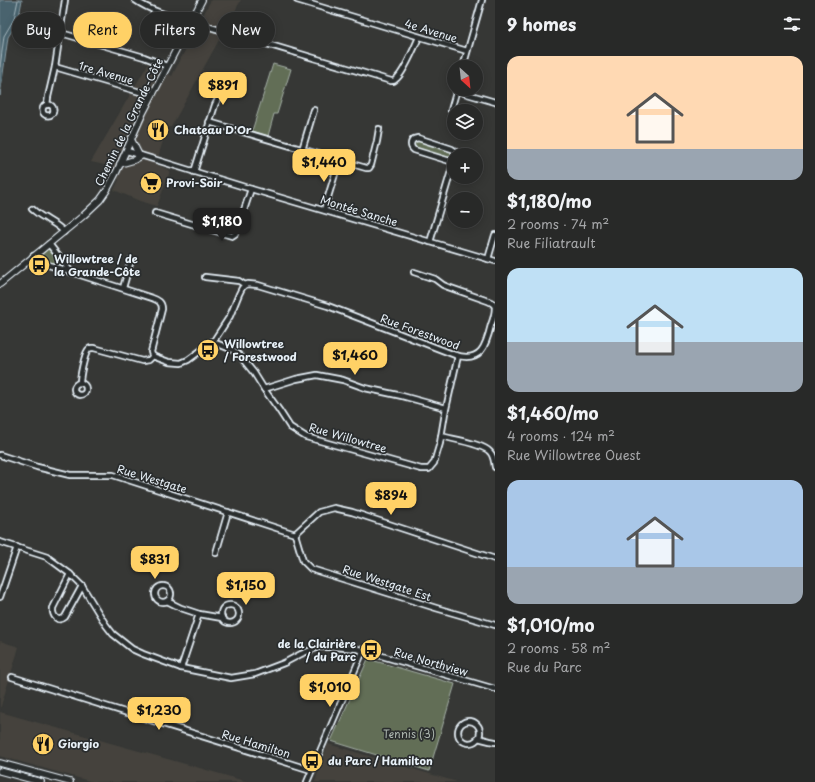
<!DOCTYPE html>
<html lang="en">
<head>
<meta charset="utf-8">
<style>
	body { margin:0; font-family:"Playpen Sans",sans-serif; background:#303130; color:#f1f3f6; height:100vh; display:flex; flex-direction:column; font-size:15px; white-space:nowrap }
	* { box-sizing:border-box; margin:0 }
	p { font-size:13px; color:#a5a6a8 }
	.icon { flex:none; width:22px; height:22px; fill:none; stroke:currentColor; stroke-width:2; stroke-linecap:round; stroke-linejoin:round }
	.map { position:relative; flex:1; overflow:hidden }
	.details { display:flex; flex-direction:column; background:#282928; width:320px }
	.details>* { flex:none }
	.banner { position:absolute; left:12px; top:12px; width:380px; height:36px; display:flex; gap:8px }
	.needle { width:26px; rotate:153deg }
	.buttons { position:absolute; left:447px; top:60px; display:grid; gap:8px }
	.buttons a { display:grid; place-items:center; width:36px; height:36px; border-radius:50%; background:#282928; box-shadow:0 2px 10px #0003,0 0 0 1px #444545; font-size:20px }
	.price { position:absolute; translate:-50% -34px; padding:0 9px; border-radius:8px; background:#ffd166; color:#111; font-size:13px; line-height:26px; filter:drop-shadow(0 1px 2px #0008) }
	.price::after { content:''; position:absolute; left:50%; top:24px; width:12px; height:9px; margin-left:-6px; background:inherit; clip-path:polygon(0 0,100% 0,50% 100%) }
	.price.active { background:#222; color:#fff }
	ul { padding:0; list-style:none }
	li { display:grid; align-content:center; gap:8px; height:212px; padding:0 12px }
	li span { display:grid; place-items:center; height:124px; border-radius:12px; color:#555 }
	li>.icon { margin-inline-start:auto }
	span .icon { width:72px; height:72px; fill:#fffc; stroke-width:1 }
	li b { font-size:17px }
	h2 { display:flex; justify-content:space-between; align-items:center; height:48px; padding:0 12px; font-size:17px }
	.tag { padding:0 14px; border-radius:18px; background:#282928; box-shadow:0 2px 10px #0003,0 0 0 1px #444545; font-size:14px; line-height:36px }
	.tag.active { background:#ffd166; color:#111 }
	main { display:flex; flex:1; min-height:0 }
	.map>svg:first-child { display:block }
	.built { fill:#45433d }
	.green { fill:#626e56; stroke:#a5b0a7 }
	.water { fill:#49646e; stroke:#899ca5 }
	.lines { fill:none; stroke-linecap:round; stroke-linejoin:round }
	.shore { stroke:#a8b9c1; stroke-width:1 }
	.minor-casing { stroke:#e8f1f8; stroke-width:8 }
	.major-casing { stroke:#e8f1f8; stroke-width:8 }
	.minor { stroke:#2a2d2e; stroke-width:4.5 }
	.major { stroke:#2a2d2e; stroke-width:5.5 }
	.labels { text-anchor:middle; stroke-width:3.5; stroke-linejoin:round; paint-order:stroke }
	.street-label { font-size:11px; fill:#e8f1f8; stroke:#2a2d2e }
	.poi-label { font-size:11px; font-weight:bold; fill:#e8f1f8; stroke:#2a2d2e; text-anchor:start }
	.park-label { font-size:11px; fill:#acb6af; stroke:#2a2d2e }
</style>
</head>
<body>
<main>
<div class="map">
<svg width="495" height="782" viewBox="0 0 495 782">
	<rect width="100%" height="100%" fill="#363735"/>
	<filter id="ink" filterUnits="userSpaceOnUse"><feTurbulence type="fractalNoise" baseFrequency=".025" numOctaves="2"/><feDisplacementMap in="SourceGraphic" scale="8" xChannelSelector="R" yChannelSelector="G"/><feConvolveMatrix kernelMatrix="1 2 1 2 8 2 1 2 1" color-interpolation-filters="sRGB"/></filter>
	<g filter="url(#ink)">
		<g class="built">
			<polygon points="211,0 241,0 171,127 167,127 156,164 170,171 157,206 140,201 114,190 119,180 109,166 91,162 148,64 172,76"/>
			<polygon points="0,641 19,647 0,709"/>
			<polygon points="0,712 203,769 248,782 93,782 0,756"/>
			<polygon points="328,744 457,782 315,782"/>
		</g>
		<g class="green">
			<polygon points="273,64 291,69 277,114 274,114 268,136 252,131"/>
			<polygon points="418,141 449,150 451,152 451,155 449,157 447,157 416,148 414,146 414,143"/>
			<polygon points="48,249 54,253 61,264 60,266 43,262 40,259 41,255"/>
			<polygon points="368,659 455,684 429,771 331,741"/>
		</g>
		<polygon class="water" points="0,0 22,0 18,21 8,37 0,96"/>
		<g class="lines">
			<polyline class="shore" points="0,67 4,36 14,19 18,0"/>
			<g class="minor-casing">
				<g id="minor">
					<path d="M135,0C155,14 179,18 203,25L391,81C394,81 394,81 396,79C404,73 415,46 419,37"/>
					<polyline points="297,0 467,51"/>
					<polyline points="61,33 144,57 167,66"/>
					<polyline points="55,67 140,92 151,97"/>
					<polyline points="463,67 482,0"/>
					<polyline points="457,91 495,102"/>
					<circle cx="48" cy="110" r="5.5"/>
					<polyline points="47,105 48,97 55,67 65,0"/>
					<polyline points="451,110 457,89"/>
					<polyline points="209,122 366,168 369,168 371,165 377,141 379,129"/>
					<polyline points="302,150 314,110"/>
					<polyline points="127,151 251,189 495,261"/>
					<path d="M453,162L414,150C410,147 410,142 414,139L418,138L452,149L455,151V155"/>
					<polyline points="194,172 215,105 222,91 226,88 231,85"/>
					<path d="M32,209C36,212 40,216 45,218C52,223 58,225 64,232"/>
					<polyline points="324,210 339,161"/>
					<polyline points="155,213 232,236 235,234 237,231 251,189"/>
					<polyline points="430,242 454,161"/>
					<polyline points="49,244 71,272"/>
					<path d="M33,256L37,260L42,263L71,272L152,298C158,300 162,302 162,309L151,352L152,355L155,357L169,362L181,363L188,360L211,343L215,339L230,316L239,294L242,288L245,285L248,284L258,285L328,306L455,355C481,363 486,346 491,325C493,320 495,312 495,307C494,303 491,302 488,301L448,287L443,285L435,279L414,272"/>
					<polyline points="488,259 495,235"/>
					<polyline points="205,277 239,281 245,285"/>
					<polyline points="123,288 131,260"/>
					<polyline points="213,342 233,350 241,357 254,373 264,389 279,410 290,427 306,437 421,469 429,469 434,463 440,443 445,413 458,356"/>
					<path d="M80,383C80,376 84,356 88,350C90,347 91,348 94,348L142,361L149,360L153,356"/>
					<circle cx="80" cy="389" r="6"/>
					<polyline points="264,389 296,379 317,375 343,380 365,388 402,396 446,408"/>
					<path d="M441,436C451,439 484,444 490,452C494,456 494,462 495,467"/>
					<polyline points="0,455 37,467 70,475 113,475 295,534"/>
					<polyline points="295,534 303,561 311,569 436,608 495,625"/>
					<polyline points="295,534 319,512 334,508 352,512 495,559"/>
					<polyline points="0,542 47,557 70,574 82,586 106,625 113,634 132,649 143,654 181,668 231,678 255,674 284,663 301,654 319,647 334,647 358,649 495,689"/>
					<polyline points="216,553 228,512"/>
					<path d="M70,574L53,608C52,616 58,623 65,617L82,586"/>
					<circle cx="163" cy="594" r="8"/>
					<polyline points="0,597 17,547"/>
					<polyline points="167,601 181,608 199,614 222,618"/>
					<circle cx="230" cy="614" r="9"/>
					<polyline points="181,668 199,614"/>
					<polyline points="12,677 311,770"/>
					<circle cx="469" cy="732" r="11"/>
					<polyline points="478,738 490,741 495,742"/>
					<polyline points="307,782 321,749 363,651"/>
				</g>
			</g>
			<g class="major-casing">
				<g id="major">
					<polyline points="131,139 139,155"/>
					<polyline points="120,164 134,160 141,156"/>
					<polyline points="0,284 83,216 100,200 107,190 117,171 143,113 202,0"/>
					<polyline points="0,763 70,782"/>
					<polyline points="0,771 41,782"/>
				</g>
			</g>
			<use href="#minor" class="minor"/>
			<use href="#major" class="major"/>
		</g>
	</g>
	<defs>
		<g id="restaurant-disc" transform="scale(1.15)"><circle r="9.5" fill="#ffd166" stroke="#2a2d2e"/><path d="M-5-6h1v4h1v-4h1v4h1v-4h1v5L-1.5 .5V6h-2V.5L-5-1ZM5-6V6H3V1.5H1.5Q1.5-4 5-6Z" fill="#111"/></g>
		<g id="supermarket-disc" transform="scale(1.15)"><circle r="9.5" fill="#ffd166" stroke="#2a2d2e"/><path d="M-6-5.5h2.5l.6 2H6L4.5 2H-2.5L-4.4-4H-6ZM-1.5 3.2a1.3 1.3 0 1 0 .1 0ZM3 3.2a1.3 1.3 0 1 0 .1 0Z" fill="#111"/></g>
		<g id="bus-disc" transform="scale(1.15)"><circle r="9.5" fill="#ffd166" stroke="#2a2d2e"/><path d="M-5-6H5V4H4V6H2V4H-2V6H-4V4H-5ZM-3.5-4V0h7V-4ZM-3.5 1.2v1.5H-2V1.2ZM2 1.2v1.5H3.5V1.2Z" fill="#111"/></g>
	</defs>
	<g fill-rule="evenodd">
		<use href="#restaurant-disc" x="158" y="130"/>
		<use href="#supermarket-disc" x="151" y="183"/>
		<use href="#bus-disc" x="39" y="265"/>
		<use href="#bus-disc" x="208" y="350"/>
		<use href="#bus-disc" x="371" y="650"/>
		<use href="#restaurant-disc" x="43" y="744"/>
		<use href="#bus-disc" x="312" y="761"/>
	</g>
	<g class="labels">
		<g class="street-label">
			<text transform="translate(431 31) rotate(17)" y="4">4e Avenue</text>
			<text transform="translate(106 73) rotate(16)" y="4">1re Avenue</text>
			<text transform="translate(129 122) rotate(-64)" y="4">Chemin de la Grande-Côte</text>
			<text transform="translate(359 211) rotate(17)" y="4">Montée Sanche</text>
			<text transform="translate(420 332) rotate(20)" y="4">Rue Forestwood</text>
			<text transform="translate(348 438) rotate(16)" y="4">Rue Willowtree</text>
			<text transform="translate(152 479) rotate(17)" y="4">Rue Westgate</text>
			<text transform="translate(387 583) rotate(18)" y="4">Rue Westgate Est</text>
			<text transform="translate(431 662) rotate(16)" y="4">Rue Northview</text>
			<text transform="translate(256 744) rotate(17)" y="4">Rue Hamilton</text>
		</g>
		<g class="poi-label">
			<text x="174" y="134">Chateau D'Or</text>
			<text x="166" y="187">Provi-Soir</text>
			<text x="54" y="263">Willowtree / de<tspan x="54" dy="13">la Grande-Côte</tspan></text>
			<text x="224" y="348">Willowtree<tspan x="224" dy="13">/ Forestwood</tspan></text>
			<text x="356" y="648" text-anchor="end">de la Clairière<tspan x="356" dy="13">/ du Parc</tspan></text>
			<text x="58" y="748">Giorgio</text>
			<text x="328" y="765">du Parc / Hamilton</text>
		</g>
		<g class="park-label">
			<text x="409" y="738">Tennis (3)</text>
		</g>
	</g>
</svg>
<div class="buttons">
<a><svg class="needle" viewBox="-14 -14 28 28"><path d="M0-13l5 13h-10z" fill="#e53935"/><path d="M0 13l5-13h-10z" fill="#a5a6a8"/></svg></a>
<a><svg class="icon" aria-label="layers" viewBox="0 0 24 24"><path d="M12 4l9 5-9 5-9-5zM3 14l9 5 9-5"/></svg></a>
<a>+</a>
<a>−</a>
</div>
<b class="price" style="left:223px;top:106px">$891</b>
<b class="price" style="left:324px;top:183px">$1,440</b>
<b class="price active" style="left:222px;top:242px">$1,180</b>
<b class="price" style="left:355px;top:376px">$1,460</b>
<b class="price" style="left:391px;top:516px">$894</b>
<b class="price" style="left:155px;top:580px">$831</b>
<b class="price" style="left:246px;top:606px">$1,150</b>
<b class="price" style="left:330px;top:708px">$1,010</b>
<b class="price" style="left:159px;top:731px">$1,230</b>
<div class="banner">
<a class="tag">Buy</a>
<a class="tag active">Rent</a>
<a class="tag">Filters</a>
<a class="tag">New</a>
</div>
</div>
<section class="details">
<h2>9 homes<svg class="icon" aria-label="filters" viewBox="0 0 24 24"><path d="M4 7h16M4 17h16"/><circle cx="9" cy="7" r="2"/><circle cx="15" cy="17" r="2"/></svg></h2>
<ul>
<li><span style="background:linear-gradient(#ffd9b3 75%,#9aa5b1 0)"><svg class="icon" aria-label="home" viewBox="0 0 24 24"><path d="M3 11l9-7 9 7M6 9v11h12V9"/></svg></span><div><b>$1,180/mo</b><p>2 rooms · 74 m²</p><p>Rue Filiatrault</p></div></li>
<li><span style="background:linear-gradient(#bfe0f5 60%,#9aa5b1 0)"><svg class="icon" aria-label="home" viewBox="0 0 24 24"><path d="M3 11l9-7 9 7M6 9v11h12V9"/></svg></span><div><b>$1,460/mo</b><p>4 rooms · 124 m²</p><p>Rue Willowtree Ouest</p></div></li>
<li><span style="background:linear-gradient(#a9c7e8 70%,#9aa5b1 0)"><svg class="icon" aria-label="home" viewBox="0 0 24 24"><path d="M3 11l9-7 9 7M6 9v11h12V9"/></svg></span><div><b>$1,010/mo</b><p>2 rooms · 58 m²</p><p>Rue du Parc</p></div></li>
</ul>
</section>
</main>
</body>
</html>
